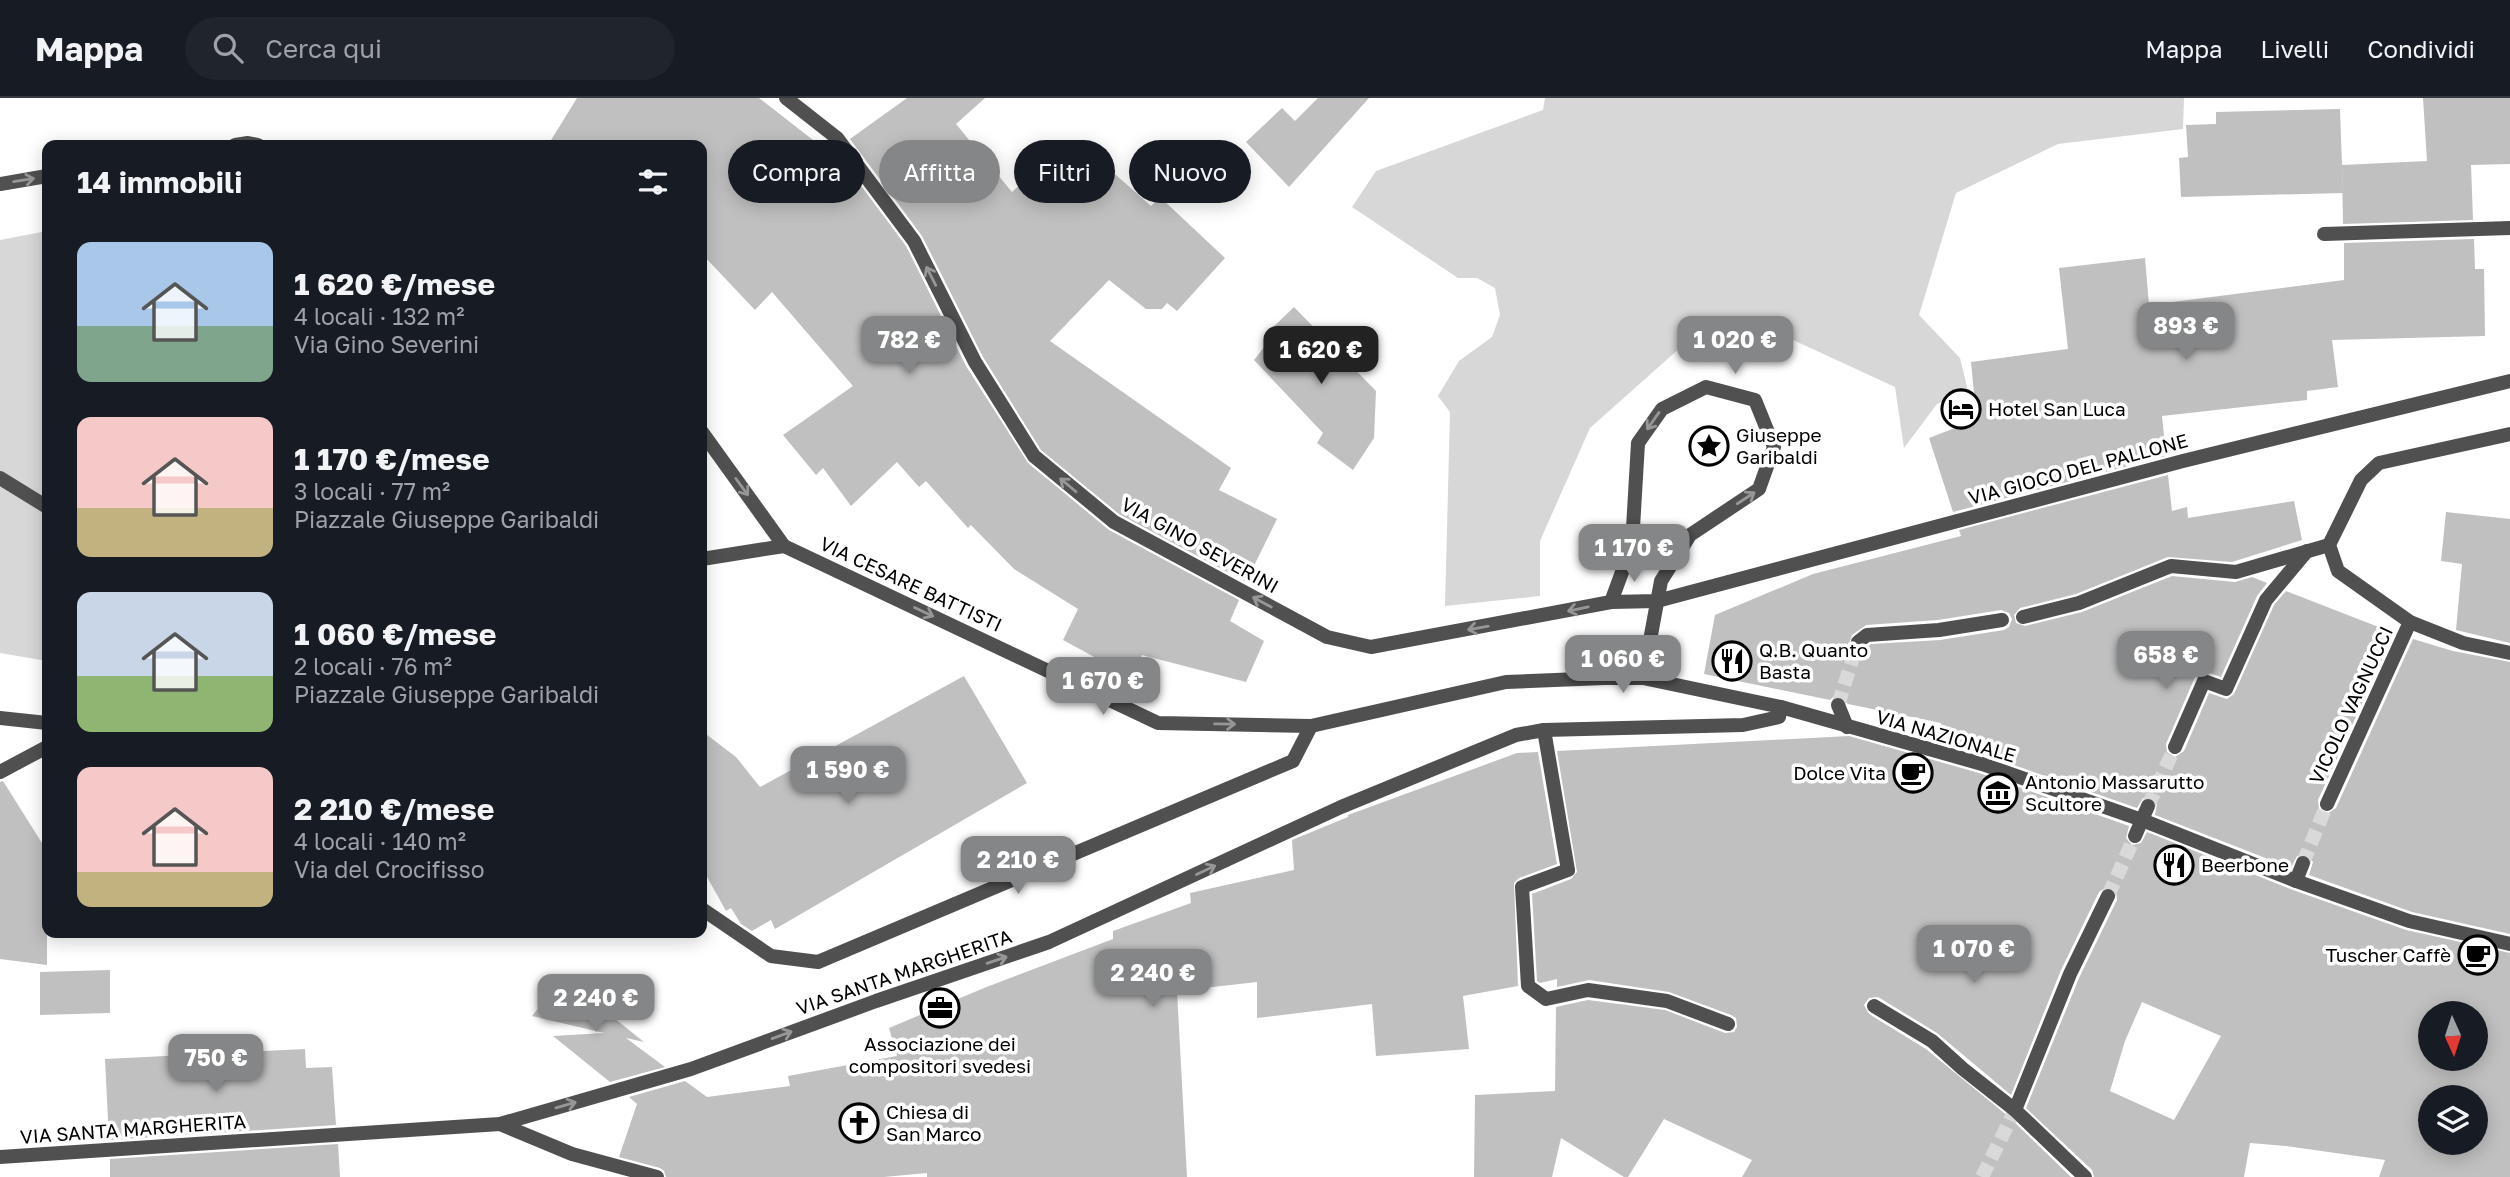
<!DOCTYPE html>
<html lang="it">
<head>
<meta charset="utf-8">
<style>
	body { margin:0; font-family:"Golos Text",sans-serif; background:#20242c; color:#f1f3f6; height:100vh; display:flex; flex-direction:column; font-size:26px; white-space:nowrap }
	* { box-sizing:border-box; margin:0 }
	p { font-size:23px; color:#9ea1a6 }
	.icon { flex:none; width:38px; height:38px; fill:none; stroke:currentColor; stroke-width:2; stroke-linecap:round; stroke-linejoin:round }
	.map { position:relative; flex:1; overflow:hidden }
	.sheet { position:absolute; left:42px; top:42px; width:665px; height:798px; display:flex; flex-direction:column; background:#171b24; border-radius:14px; box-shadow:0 4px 18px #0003 }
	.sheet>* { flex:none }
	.top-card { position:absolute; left:728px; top:42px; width:665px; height:63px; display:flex; gap:14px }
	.needle { width:46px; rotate:177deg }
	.tools { position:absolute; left:2418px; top:903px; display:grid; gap:14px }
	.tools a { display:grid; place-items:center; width:70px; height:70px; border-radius:50%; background:#171b24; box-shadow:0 4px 18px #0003; font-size:35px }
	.price { position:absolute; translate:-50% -60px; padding:0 16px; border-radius:14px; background:#858687; color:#fff; font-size:23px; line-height:46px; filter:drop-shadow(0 2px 4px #0008) }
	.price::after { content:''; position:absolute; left:50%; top:42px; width:21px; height:16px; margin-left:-10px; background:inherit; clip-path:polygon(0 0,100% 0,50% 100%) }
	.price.active { background:#222; color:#fff }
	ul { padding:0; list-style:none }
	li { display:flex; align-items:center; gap:21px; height:175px; padding:0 35px }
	li span { display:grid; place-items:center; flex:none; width:196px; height:140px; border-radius:14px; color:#555 }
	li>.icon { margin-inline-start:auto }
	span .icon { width:84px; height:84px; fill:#fffc; stroke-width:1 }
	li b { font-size:30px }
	h2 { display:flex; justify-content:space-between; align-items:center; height:84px; padding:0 35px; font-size:30px }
	.tag { padding:0 24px; border-radius:32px; background:#171b24; box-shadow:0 4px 18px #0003; font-size:24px; line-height:63px }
	.tag.active { background:#858687; color:#fff }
	header { display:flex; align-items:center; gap:42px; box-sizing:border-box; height:98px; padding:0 35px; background:#171b24; border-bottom:2px solid #363941 }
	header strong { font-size:33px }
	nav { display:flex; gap:38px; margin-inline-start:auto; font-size:24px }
	.search { width:490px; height:63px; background:#20242c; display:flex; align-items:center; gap:18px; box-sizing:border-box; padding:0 24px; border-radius:38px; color:#9ea1a6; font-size:26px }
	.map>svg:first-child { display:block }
	.green { fill:#d7d7d7 }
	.building { fill:#c0c0c0; fill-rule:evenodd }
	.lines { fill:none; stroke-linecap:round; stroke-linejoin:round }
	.pedestrian-tunnel { stroke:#d9d9d9; stroke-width:14; stroke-dasharray:14 7; stroke-linecap:butt }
	.service { stroke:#505050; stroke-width:14 }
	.pedestrian { stroke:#505050; stroke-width:14 }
	.minor { stroke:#505050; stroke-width:14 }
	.oneway { stroke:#969696 }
	.labels { text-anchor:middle; stroke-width:7; stroke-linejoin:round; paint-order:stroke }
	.poi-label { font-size:19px; fill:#000; stroke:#fff; text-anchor:start }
	.street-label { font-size:19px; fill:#000; stroke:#fff }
</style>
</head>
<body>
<header>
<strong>Mappa</strong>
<div class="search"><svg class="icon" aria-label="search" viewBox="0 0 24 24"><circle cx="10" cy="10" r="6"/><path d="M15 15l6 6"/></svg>Cerca qui</div>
<nav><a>Mappa</a><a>Livelli</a><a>Condividi</a></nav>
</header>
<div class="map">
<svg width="2510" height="1079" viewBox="0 0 2510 1079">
	<rect width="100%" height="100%" fill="#fff"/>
	<g class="green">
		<polygon points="1545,0 2184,0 2183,31 2058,46 1956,95 1919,217 1960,260 1968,293 1937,306 1904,350 1895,289 1793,242 1681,249 1590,330 1540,443 1540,498 1445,508 1450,314 1438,298 1459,263 1492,239 1500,217 1495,190 1477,180 1458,180 1352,109 1376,73 1543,12"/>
		<polygon points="47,133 47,563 0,555 0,142"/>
	</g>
	<g class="building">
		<polygon points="577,0 759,0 831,56 835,53 906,148 966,268 1028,365 1109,432 1239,502 1230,523 1264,543 1246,584 1142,557 1131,579 1063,542 1078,511 1014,471 971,427 968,430 926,383 919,389 897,364 851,408 823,370 816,377 783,337 853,288 772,194 755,212 702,156 702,47 548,47"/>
		<polygon points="907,0 985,0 956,26 1012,94 1059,51 1093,82 1107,69 1151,108 1160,99 1225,160 1177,213 1167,205 1162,211 1146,211 1109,182 1050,243 1231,370 1219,392 1277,421 1246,484 1119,416 1041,352 983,259 922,138 850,41"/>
		<polygon points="1318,0 1369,0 1289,89 1246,44 1282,10 1295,23"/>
		<polygon points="2423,0 2510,0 2510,66 2471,67 2473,122 2343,126 2342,67 2427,63"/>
		<polygon points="2340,11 2343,95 2181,99 2179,60 2188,59 2186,27 2216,26 2216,14"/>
		<polygon points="2474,141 2475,171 2484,171 2485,238 2332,242 2338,289 2307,293 2307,302 2162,318 2166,358 1953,414 1929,340 1960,328 1957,309 1975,305 1971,264 2068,251 2059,170 2145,160 2149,207 2344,182 2344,145"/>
		<polygon points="1294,209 1376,293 1374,340 1353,372 1317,345 1323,335 1254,262 1269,243 1264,238"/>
		<path d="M2168,377L2172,413L2187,409L2188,420L2294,403L2302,442L2232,464L2168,459L2076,496L2020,510L2014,517L2016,525L2025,528L2082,514L2172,478L2235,484L2252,479L2267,485L2257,498L2221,579L2203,573L2195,579L2166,646L2167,654L2175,659L2184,653L2209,595L2227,601L2234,596L2274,507L2286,493L2394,535L2318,702L2319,711L2327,716L2336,710L2413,541L2453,553L2510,564V836L2412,814L2309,777L2313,764L2306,756L2297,758L2291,770L2155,717L2157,706L2151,699L2143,700L2137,710L1985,657L1908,635L1940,633L1941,625L1848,606L1840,598H1834L1830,602L1704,576L1715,517L1813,476L1961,438L1959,432ZM2001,512L2009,515L2012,521L2009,529L2004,532L1940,542L1871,546L1859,554L1854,553L1849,546L1852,537L1866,527L1938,522Z"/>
		<polygon points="2446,414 2510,421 2510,545 2456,532 2462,466 2441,463"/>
		<polygon points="964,578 1027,685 775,831 771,822 752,833 741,826 731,810 726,813 702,770 702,633 736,659 760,689"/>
		<path d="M1849,638L1979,675L2129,728L2126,740L2132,747L2141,745L2147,734L2293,792L2406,832L2510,855V1079H2379L2385,1062L2286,1048L2250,1045L2244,1079H2094L2092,1072L2026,1010L2079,880L2117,802L2116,793L2108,788L2099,794L2061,872L2011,997L1937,935L1878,899L1869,900L1864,907L1869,916L1926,951L2009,1019L2071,1079H1742L1752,1062L1664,1021L1628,1079H1624L1561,1040L1552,1079H1474L1475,997L1555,993L1556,909L1588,902L1665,912L1725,935L1734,934L1737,929L1736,920L1731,917L1669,894L1589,882L1557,889V881L1540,885L1537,883L1532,796L1571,781L1577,774L1557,653ZM2142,904L2221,938L2174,1022L2110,993L2125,943ZM2431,915H2476V961H2431ZM2431,999H2476V1045H2431Z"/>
		<polygon points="1538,654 1557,766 1519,780 1514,785 1518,888 1463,898 1469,951 1376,958 1372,906 1257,920 1257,884 1177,893 1187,1079 927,1079 927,1075 884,1079 666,1079 664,1073 660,1070 619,1059 637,1006 629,999 685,983 707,999 790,988 788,978 897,958 889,930 984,890 1113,841 1113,833 1191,805 1190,795 1294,772 1292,742 1348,719 1348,717 1517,655"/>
		<polygon points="3,683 47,753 47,867 0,861 0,684"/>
		<polygon points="110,872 110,915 40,917 40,874"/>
		<polygon points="563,879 644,944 626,940 665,969 610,984 553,938 604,935 532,918"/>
		<polygon points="305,951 306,970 332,969 336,1027 109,1042 105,961"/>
		<polygon points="338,1046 340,1079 110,1079 110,1061"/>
	</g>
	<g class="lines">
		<g class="pedestrian-tunnel">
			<polyline points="1838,607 1858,544"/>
			<polyline points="2148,708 2175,649"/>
			<polyline points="2303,765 2327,706"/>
			<polyline points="2108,798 2135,738"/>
			<polyline points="1982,1079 2015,1012"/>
		</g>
		<polyline class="service" points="2324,136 2510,130"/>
		<g class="pedestrian">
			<polyline points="2510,336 2379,365 2361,382 2329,447 2338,473 2410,524 2463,545 2510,555"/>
			<polyline points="0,380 47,409"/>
			<polyline points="702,461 784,448"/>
			<polyline points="2023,519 2079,505 2171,468 2236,474 2329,447"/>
			<polyline points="1858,544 1867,537 1939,532 2002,522"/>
			<polyline points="1838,607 1847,629"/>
			<polyline points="1781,609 1982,666 2142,722 2296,783 2409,823 2510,846"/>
			<polyline points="1544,632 1568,772 1522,789 1528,888 1546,901 1588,892 1667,903 1728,926"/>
			<polyline points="2175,649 2204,583 2226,591 2266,502 2307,453"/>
			<polyline points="2327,706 2410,524"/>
			<polyline points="2135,738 2148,708"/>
			<polyline points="2296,783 2303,765"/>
			<polyline points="1874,908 1932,943 1963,971 2015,1012 2085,1079"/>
			<polyline points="2015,1012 2070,876 2108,798"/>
		</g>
		<g class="minor">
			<polyline points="786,0 837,40 914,143 975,264 1034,358 1114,424 1327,539 1371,549 1611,504 1657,503 2183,363 2510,283"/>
			<polyline points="235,47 248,45 258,47"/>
			<polyline points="0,86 47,78"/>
			<polyline points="1611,504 1632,447 1638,345 1662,311 1706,289 1755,302 1774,349 1759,391 1690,437 1661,483 1643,580"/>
			<polyline points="0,620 47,625"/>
			<polyline points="0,674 47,649"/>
			<polyline points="702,811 771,858 818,864 1293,663 1311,628"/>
			<polyline points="500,1026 572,1056 657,1079"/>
			<polyline points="0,1059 500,1026 691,971 876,903 1049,844 1341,709 1516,637 1544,632 1743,627 1779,619 1781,609 1643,580 1604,580 1506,584 1311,628 1158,625 784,448 702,334"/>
		</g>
	</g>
	<defs><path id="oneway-shaft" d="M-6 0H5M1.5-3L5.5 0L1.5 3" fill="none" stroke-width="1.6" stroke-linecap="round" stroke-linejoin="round" transform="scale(1.75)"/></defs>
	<g class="oneway">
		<use href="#oneway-shaft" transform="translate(24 82) rotate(-9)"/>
		<use href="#oneway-shaft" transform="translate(931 178) rotate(-117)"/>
		<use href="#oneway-shaft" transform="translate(1653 323) rotate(125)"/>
		<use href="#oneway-shaft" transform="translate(1068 387) rotate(-140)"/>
		<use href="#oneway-shaft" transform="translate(742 389) rotate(54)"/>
		<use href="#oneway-shaft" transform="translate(1746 400) rotate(-33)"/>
		<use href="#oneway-shaft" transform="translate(1262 504) rotate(-152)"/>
		<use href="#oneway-shaft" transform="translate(1578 511) rotate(168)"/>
		<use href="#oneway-shaft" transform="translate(924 514) rotate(25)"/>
		<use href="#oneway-shaft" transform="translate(1478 530) rotate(170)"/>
		<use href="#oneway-shaft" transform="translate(1225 626) rotate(1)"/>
		<use href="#oneway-shaft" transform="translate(1206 772) rotate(-25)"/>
		<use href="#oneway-shaft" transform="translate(997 862) rotate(-19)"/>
		<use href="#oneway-shaft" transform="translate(782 937) rotate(-20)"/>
		<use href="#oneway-shaft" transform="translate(566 1007) rotate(-16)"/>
	</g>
	<defs>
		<g id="hotel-ring" transform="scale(2.0125)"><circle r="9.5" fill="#fff" stroke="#000" stroke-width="1.5"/><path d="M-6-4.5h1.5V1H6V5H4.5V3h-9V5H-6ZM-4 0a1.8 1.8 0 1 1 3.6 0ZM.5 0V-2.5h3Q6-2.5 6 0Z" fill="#000"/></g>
		<g id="sight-ring" transform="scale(2.0125)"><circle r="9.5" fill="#fff" stroke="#000" stroke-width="1.5"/><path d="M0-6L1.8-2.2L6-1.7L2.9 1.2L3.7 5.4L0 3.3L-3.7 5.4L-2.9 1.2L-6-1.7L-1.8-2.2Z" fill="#000"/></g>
		<g id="restaurant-ring" transform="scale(2.0125)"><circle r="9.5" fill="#fff" stroke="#000" stroke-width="1.5"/><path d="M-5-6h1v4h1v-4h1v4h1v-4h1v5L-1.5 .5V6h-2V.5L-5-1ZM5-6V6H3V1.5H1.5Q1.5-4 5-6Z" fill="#000"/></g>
		<g id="cafe-ring" transform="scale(2.0125)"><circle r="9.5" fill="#fff" stroke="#000" stroke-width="1.5"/><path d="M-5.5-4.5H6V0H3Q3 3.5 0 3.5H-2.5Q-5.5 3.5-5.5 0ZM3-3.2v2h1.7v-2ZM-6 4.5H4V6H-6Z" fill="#000"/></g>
		<g id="museum-ring" transform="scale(2.0125)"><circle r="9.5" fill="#fff" stroke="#000" stroke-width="1.5"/><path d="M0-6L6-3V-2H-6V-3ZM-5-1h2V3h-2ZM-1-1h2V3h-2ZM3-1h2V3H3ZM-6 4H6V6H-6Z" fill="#000"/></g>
		<g id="office-ring" transform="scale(2.0125)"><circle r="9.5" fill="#fff" stroke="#000" stroke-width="1.5"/><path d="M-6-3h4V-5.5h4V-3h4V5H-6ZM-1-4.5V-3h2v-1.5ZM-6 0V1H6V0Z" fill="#000"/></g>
		<g id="church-ring" transform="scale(2.0125)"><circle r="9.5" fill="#fff" stroke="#000" stroke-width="1.5"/><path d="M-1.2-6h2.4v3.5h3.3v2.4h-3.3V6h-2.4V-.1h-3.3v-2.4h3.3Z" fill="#000"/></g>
	</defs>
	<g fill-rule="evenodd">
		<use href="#hotel-ring" x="1961" y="311"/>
		<use href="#sight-ring" x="1709" y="348"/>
		<use href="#restaurant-ring" x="1732" y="563"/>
		<use href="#cafe-ring" x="1913" y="675"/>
		<use href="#museum-ring" x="1998" y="695"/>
		<use href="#restaurant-ring" x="2174" y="767"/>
		<use href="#cafe-ring" x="2478" y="857"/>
		<use href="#office-ring" x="940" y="910"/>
		<use href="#church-ring" x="859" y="1025"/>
	</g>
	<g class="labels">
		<g class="poi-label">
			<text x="1988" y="318">Hotel San Luca</text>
			<text x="1736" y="344">Giuseppe<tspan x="1736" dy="22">Garibaldi</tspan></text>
			<text x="1759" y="559">Q.B. Quanto<tspan x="1759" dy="22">Basta</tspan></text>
			<text x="1886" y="682" text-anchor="end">Dolce Vita</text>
			<text x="2025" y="691">Antonio Massarutto<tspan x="2025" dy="22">Scultore</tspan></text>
			<text x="2201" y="774">Beerbone</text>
			<text x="2451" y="864" text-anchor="end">Tuscher Caffè</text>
			<text x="940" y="953" text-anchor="middle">Associazione dei<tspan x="940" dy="22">compositori svedesi</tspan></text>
			<text x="886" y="1021">Chiesa di<tspan x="886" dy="22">San Marco</tspan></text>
		</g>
		<g class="street-label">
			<text transform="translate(2078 371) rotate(-15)" y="7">VIA GIOCO DEL PALLONE</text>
			<text transform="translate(1200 447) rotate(29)" y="7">VIA GINO SEVERINI</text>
			<text transform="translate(911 486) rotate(25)" y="7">VIA CESARE BATTISTI</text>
			<text transform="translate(2351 607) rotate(-65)" y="7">VICOLO VAGNUCCI</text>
			<text transform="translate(1946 638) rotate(16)" y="7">VIA NAZIONALE</text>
			<text transform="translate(904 874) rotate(-19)" y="7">VIA SANTA MARGHERITA</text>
			<text transform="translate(133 1031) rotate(-4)" y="7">VIA SANTA MARGHERITA</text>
		</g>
	</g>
</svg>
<div class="tools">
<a><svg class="needle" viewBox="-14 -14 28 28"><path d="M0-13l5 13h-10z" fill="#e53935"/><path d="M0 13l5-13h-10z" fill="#9ea1a6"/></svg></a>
<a><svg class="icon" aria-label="layers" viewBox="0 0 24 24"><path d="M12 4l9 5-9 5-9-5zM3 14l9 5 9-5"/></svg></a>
</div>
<b class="price" style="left:2186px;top:264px">893 €</b>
<b class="price" style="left:909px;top:278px">782 €</b>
<b class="price" style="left:1735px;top:278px">1 020 €</b>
<b class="price active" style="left:1321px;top:288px">1 620 €</b>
<b class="price" style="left:1634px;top:486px">1 170 €</b>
<b class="price" style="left:2166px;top:593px">658 €</b>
<b class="price" style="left:1623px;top:597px">1 060 €</b>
<b class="price" style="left:1103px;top:619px">1 670 €</b>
<b class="price" style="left:848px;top:708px">1 590 €</b>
<b class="price" style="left:1018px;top:798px">2 210 €</b>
<b class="price" style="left:1974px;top:887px">1 070 €</b>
<b class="price" style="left:1153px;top:911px">2 240 €</b>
<b class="price" style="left:596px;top:936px">2 240 €</b>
<b class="price" style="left:216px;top:996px">750 €</b>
<div class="top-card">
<a class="tag">Compra</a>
<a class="tag active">Affitta</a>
<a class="tag">Filtri</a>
<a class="tag">Nuovo</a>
</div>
<section class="sheet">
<h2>14 immobili<svg class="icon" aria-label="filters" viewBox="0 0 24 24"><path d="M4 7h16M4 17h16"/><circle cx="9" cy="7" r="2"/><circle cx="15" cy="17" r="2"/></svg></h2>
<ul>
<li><span style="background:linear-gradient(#a9c7e8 60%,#7fa58c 0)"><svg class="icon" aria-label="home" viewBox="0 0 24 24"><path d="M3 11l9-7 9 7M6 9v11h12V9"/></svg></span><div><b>1 620 €/mese</b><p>4 locali · 132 m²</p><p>Via Gino Severini</p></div></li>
<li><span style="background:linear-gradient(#f6c9c9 65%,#c2b280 0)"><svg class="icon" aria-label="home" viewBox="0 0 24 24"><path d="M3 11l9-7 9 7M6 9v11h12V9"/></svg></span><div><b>1 170 €/mese</b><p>3 locali · 77 m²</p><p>Piazzale Giuseppe Garibaldi</p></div></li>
<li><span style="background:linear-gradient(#c9d6e8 60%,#8fb573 0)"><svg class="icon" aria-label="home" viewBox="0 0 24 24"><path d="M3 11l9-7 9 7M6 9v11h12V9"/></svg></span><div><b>1 060 €/mese</b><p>2 locali · 76 m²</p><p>Piazzale Giuseppe Garibaldi</p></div></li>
<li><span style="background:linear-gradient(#f6c9c9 75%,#c2b280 0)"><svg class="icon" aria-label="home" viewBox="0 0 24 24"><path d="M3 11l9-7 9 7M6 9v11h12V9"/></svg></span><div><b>2 210 €/mese</b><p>4 locali · 140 m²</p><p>Via del Crocifisso</p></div></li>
</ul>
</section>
</div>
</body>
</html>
